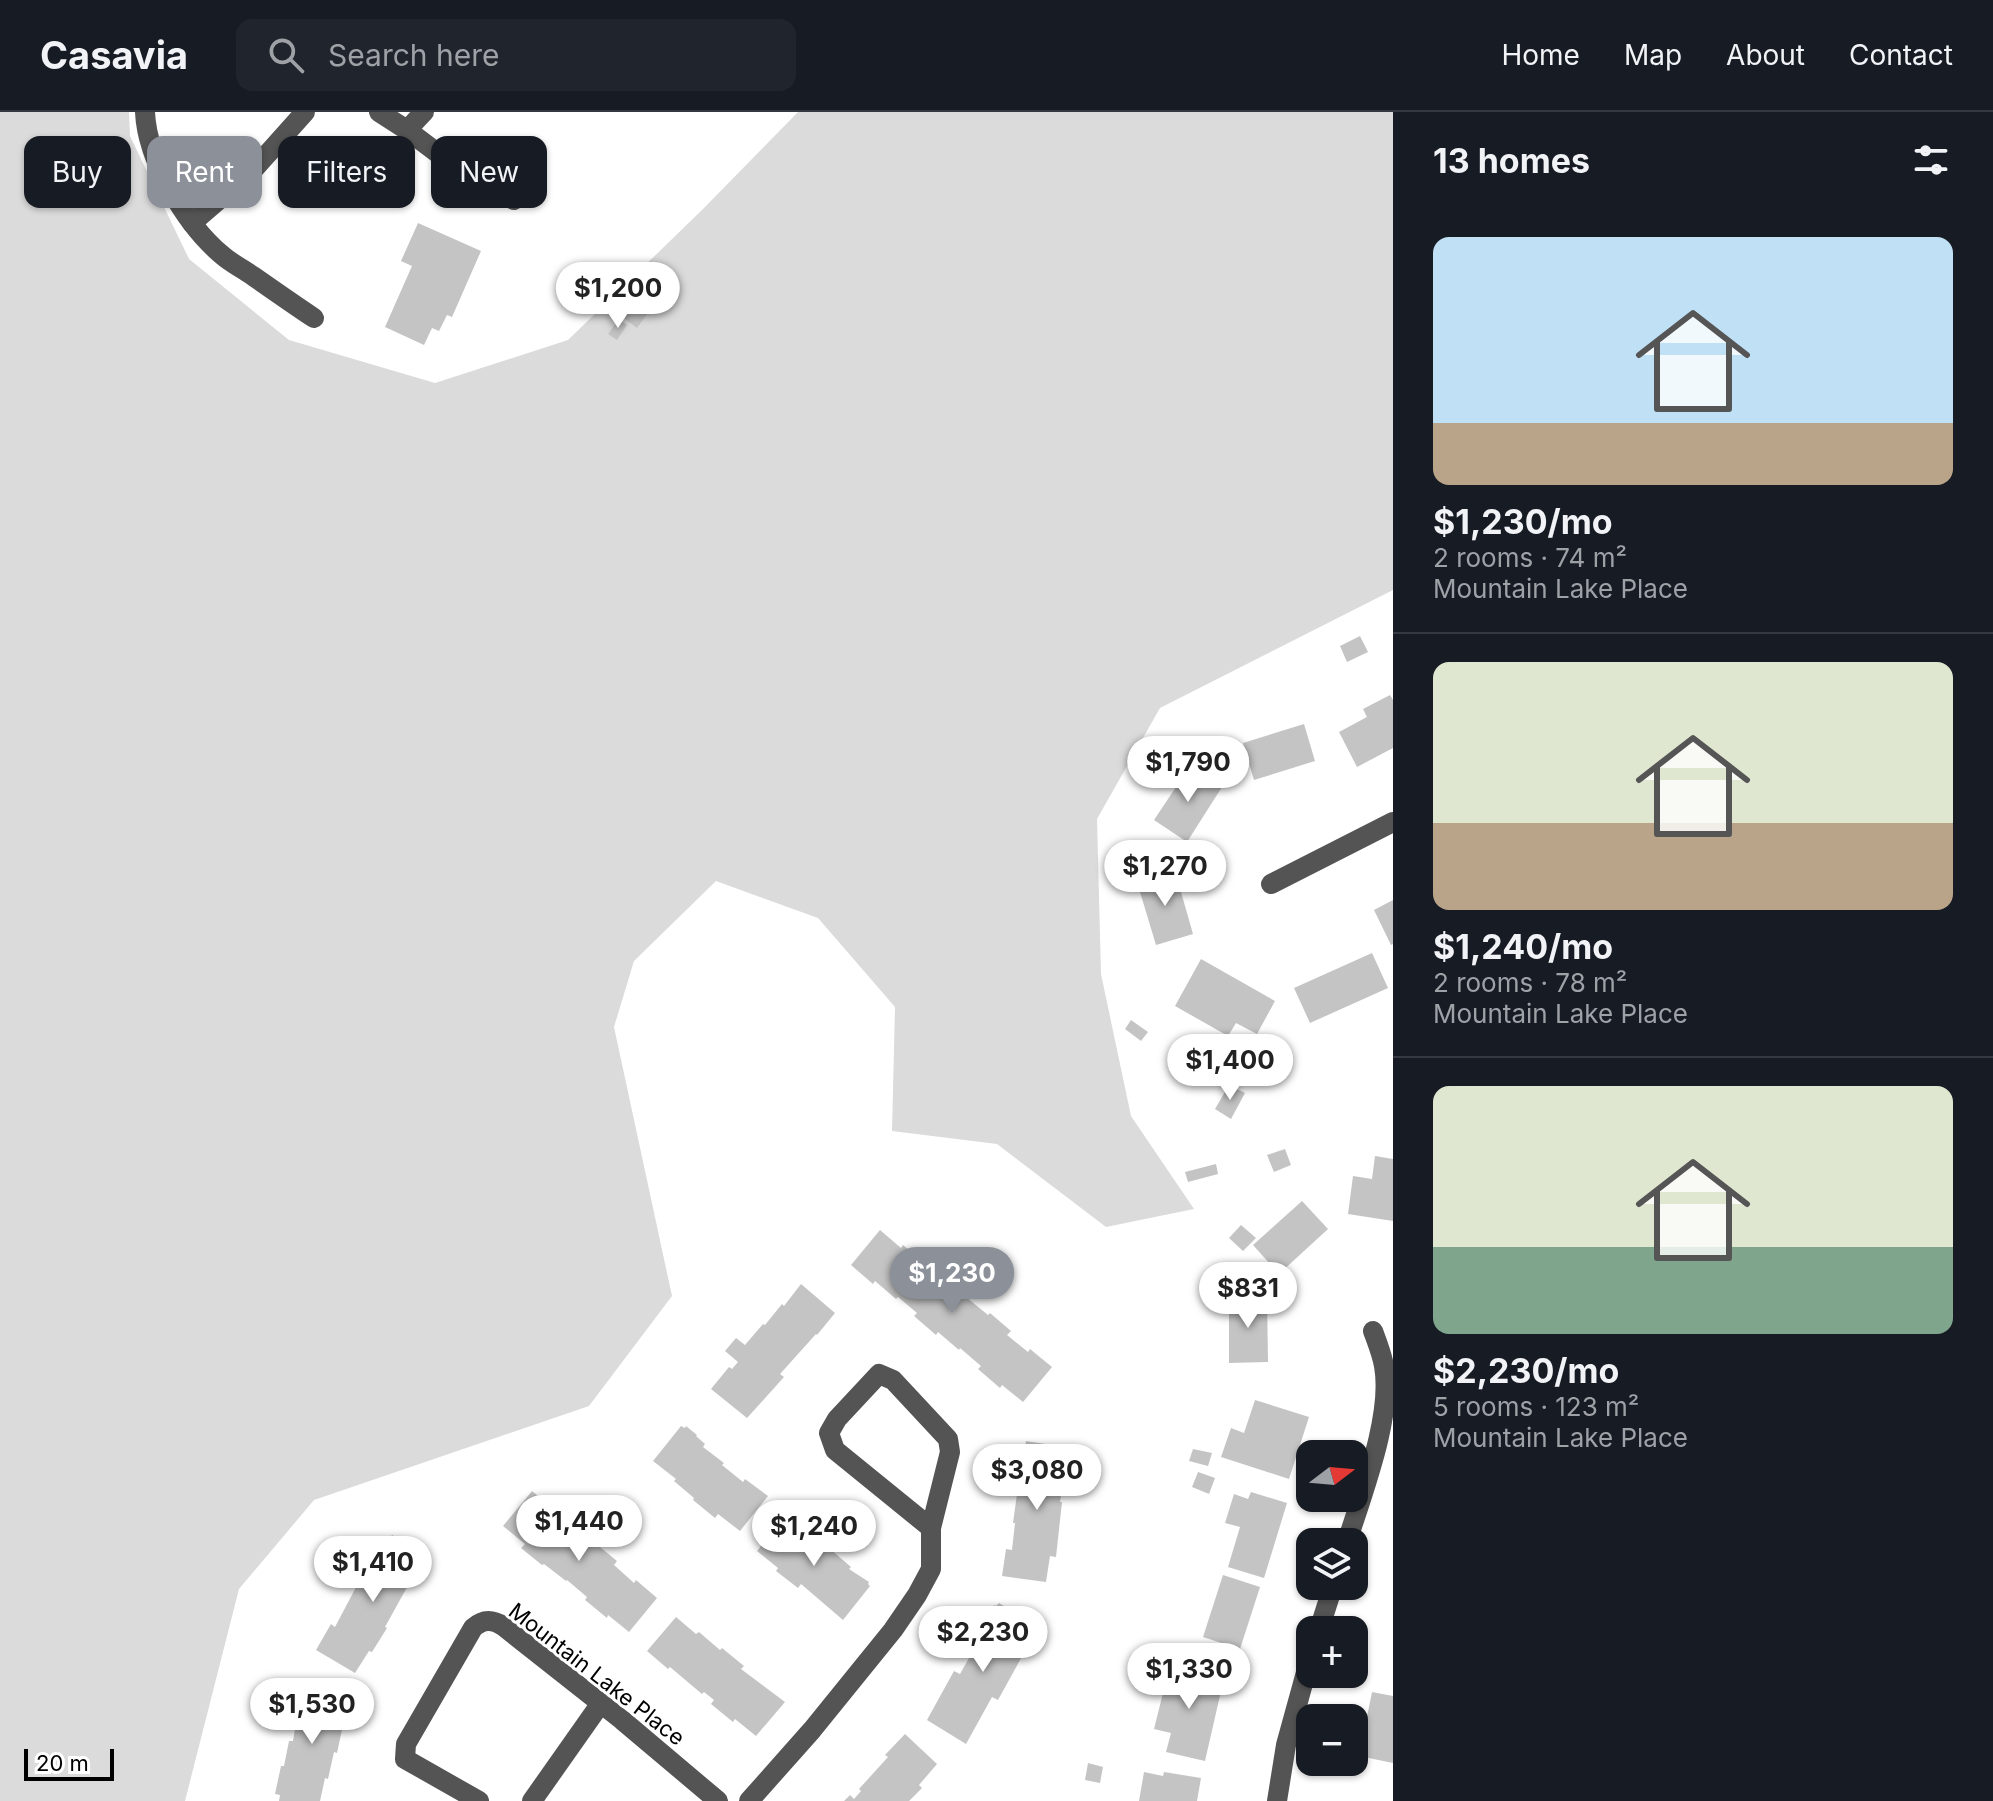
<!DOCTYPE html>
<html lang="en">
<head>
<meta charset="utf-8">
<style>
	body { margin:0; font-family:Inter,sans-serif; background:#20242c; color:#f1f3f6; height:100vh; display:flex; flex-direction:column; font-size:30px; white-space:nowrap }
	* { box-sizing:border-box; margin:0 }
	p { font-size:26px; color:#9ea1a6 }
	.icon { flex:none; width:44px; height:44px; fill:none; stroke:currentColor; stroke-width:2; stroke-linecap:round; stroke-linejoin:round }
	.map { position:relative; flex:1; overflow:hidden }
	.sheet { display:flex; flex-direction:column; background:#171b24; width:600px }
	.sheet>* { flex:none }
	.hud { position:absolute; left:24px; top:24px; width:760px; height:72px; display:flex; gap:16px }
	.needle { width:52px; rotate:74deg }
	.controls { position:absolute; left:1296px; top:1328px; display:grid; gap:16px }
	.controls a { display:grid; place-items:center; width:72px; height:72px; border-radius:16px; background:#171b24; box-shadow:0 2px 6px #0004; font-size:40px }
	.scale { position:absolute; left:24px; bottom:20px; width:90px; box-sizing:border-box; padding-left:8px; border:4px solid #000; border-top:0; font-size:22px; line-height:28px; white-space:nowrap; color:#000; -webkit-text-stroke:6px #fff; paint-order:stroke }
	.price { position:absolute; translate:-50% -68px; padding:0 18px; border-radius:28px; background:#fff; color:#222; font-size:26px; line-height:52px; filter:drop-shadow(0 2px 4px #0008) }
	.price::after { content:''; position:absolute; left:50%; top:48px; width:24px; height:18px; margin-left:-12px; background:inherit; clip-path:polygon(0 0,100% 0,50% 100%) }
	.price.current { background:#8c9099; color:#fff }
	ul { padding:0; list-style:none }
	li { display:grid; align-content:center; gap:16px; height:424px; padding:0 40px }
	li+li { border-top:2px solid #363941 }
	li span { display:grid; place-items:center; height:248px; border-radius:16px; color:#555 }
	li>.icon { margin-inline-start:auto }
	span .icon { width:144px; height:144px; fill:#fffc; stroke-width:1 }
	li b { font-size:34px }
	h2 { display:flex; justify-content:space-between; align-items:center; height:96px; padding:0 40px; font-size:34px }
	.chip { padding:0 28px; border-radius:16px; background:#171b24; box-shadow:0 2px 6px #0004; font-size:28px; line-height:72px }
	.chip.current { background:#8c9099; color:#fff }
	header { display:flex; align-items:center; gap:48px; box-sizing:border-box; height:112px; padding:0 40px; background:#171b24; border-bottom:2px solid #363941 }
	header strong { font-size:38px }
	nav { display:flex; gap:44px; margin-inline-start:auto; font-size:28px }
	.search { width:560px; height:72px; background:#20242c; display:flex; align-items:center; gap:20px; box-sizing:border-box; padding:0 28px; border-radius:16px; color:#9ea1a6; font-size:30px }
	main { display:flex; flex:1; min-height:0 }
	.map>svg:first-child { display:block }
	.green { fill:#dbdbdb }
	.building { fill:#c4c4c4 }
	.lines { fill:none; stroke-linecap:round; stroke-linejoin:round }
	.minor { stroke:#545454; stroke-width:20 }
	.labels { text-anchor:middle; stroke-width:6; stroke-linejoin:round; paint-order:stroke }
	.street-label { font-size:22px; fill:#000; stroke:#fff }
</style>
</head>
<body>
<header>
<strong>Casavia</strong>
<div class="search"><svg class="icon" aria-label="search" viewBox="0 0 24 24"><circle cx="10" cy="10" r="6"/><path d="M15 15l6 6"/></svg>Search here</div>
<nav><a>Home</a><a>Map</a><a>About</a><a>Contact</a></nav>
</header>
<main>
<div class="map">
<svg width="1393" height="1689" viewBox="0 0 1393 1689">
	<rect width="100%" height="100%" fill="#fff"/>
	<polygon class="green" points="0,0 129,0 130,24 189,147 289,228 435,271 568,228 702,98 798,0 1393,0 1393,478 1160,596 1097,707 1101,862 1131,1004 1194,1097 1106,1115 997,1032 892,1019 895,895 818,806 716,769 634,849 614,915 672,1184 589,1294 314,1388 239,1477 185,1689 0,1689"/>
	<g class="building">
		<polygon points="418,111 481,139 452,205 447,203 439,219 432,216 424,233 385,215 412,154 401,149"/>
		<polygon points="627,185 648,201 637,216 616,200"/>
		<polygon points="619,207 627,213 617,228 608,222"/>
		<polygon points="1360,524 1368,540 1347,550 1340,534"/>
		<polygon points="1390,583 1393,588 1393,636 1357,655 1339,620 1367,605 1363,597"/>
		<polygon points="1304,612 1315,649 1254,668 1243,631"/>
		<polygon points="1190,654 1222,675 1187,730 1154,708"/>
		<polygon points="1175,759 1193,822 1156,833 1137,770"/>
		<polygon points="1393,788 1393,832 1391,833 1374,798"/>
		<polygon points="1372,841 1388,876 1310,911 1294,876"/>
		<polygon points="1201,847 1275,889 1257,922 1236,911 1228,924 1175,894"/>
		<polygon points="1131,908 1148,920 1141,929 1125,917"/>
		<polygon points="1229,973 1245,981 1231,1007 1215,997"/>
		<polygon points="1285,1037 1291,1053 1274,1060 1267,1043"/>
		<polygon points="1375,1044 1393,1047 1393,1109 1348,1102 1353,1064 1372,1067"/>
		<polygon points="1216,1052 1218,1062 1188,1070 1185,1060"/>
		<polygon points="1302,1089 1328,1117 1279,1162 1253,1133"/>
		<polygon points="1241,1113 1256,1126 1243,1139 1229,1126"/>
		<polygon points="880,1118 901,1136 903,1133 924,1151 926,1148 948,1166 944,1170 964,1187 966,1185 988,1203 990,1201 1011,1219 1007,1223 1028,1240 1030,1237 1052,1255 1023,1290 1002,1273 1000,1276 978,1257 981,1254 960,1236 959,1238 938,1220 936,1223 914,1204 917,1201 898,1185 896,1187 875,1169 873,1172 851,1153"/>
		<polygon points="801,1172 835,1201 817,1223 816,1222 780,1262 784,1265 747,1306 711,1277 729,1255 732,1257 738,1250 725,1239 736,1226 745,1233 763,1212 765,1213 782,1192 784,1194"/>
		<polygon points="1229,1186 1267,1186 1268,1250 1229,1251"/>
		<polygon points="1255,1288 1309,1305 1289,1367 1221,1345 1231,1316 1244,1321"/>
		<polygon points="681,1314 685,1316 686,1314 697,1323 696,1324 705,1332 703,1335 724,1351 722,1353 743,1370 745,1367 768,1384 740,1419 718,1402 715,1406 693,1388 694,1386 674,1369 676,1367 653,1349"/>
		<polygon points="1026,1329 1071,1336 1066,1364 1064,1363 1060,1390 1062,1390 1056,1445 1050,1444 1046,1470 1002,1464 1006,1437 1012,1438 1015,1411 1013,1411 1017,1382 1016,1382 1020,1356 1022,1356"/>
		<polygon points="1193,1337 1212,1341 1208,1354 1189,1349"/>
		<polygon points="1198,1360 1215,1366 1209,1382 1192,1375"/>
		<polygon points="532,1379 554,1397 551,1402 571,1418 573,1416 593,1433 595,1431 617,1449 614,1453 634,1471 636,1468 657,1486 629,1520 608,1503 607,1506 585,1488 587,1485 567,1468 566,1469 544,1452 542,1453 521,1436 525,1432 503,1414"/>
		<polygon points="1251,1380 1287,1391 1264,1466 1228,1455 1240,1415 1225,1411 1234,1382 1248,1387"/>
		<polygon points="785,1405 826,1440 829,1436 851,1455 849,1457 869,1470 868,1472 870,1474 843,1508 801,1472 798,1476 776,1459 778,1456 757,1439"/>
		<polygon points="392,1423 430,1446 415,1471 411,1468 385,1515 387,1516 372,1540 369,1539 355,1561 316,1538 331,1512 335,1515 373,1443 378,1446"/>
		<polygon points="1223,1463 1260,1475 1240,1537 1203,1525"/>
		<polygon points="999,1491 1037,1514 1023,1538 1025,1539 998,1588 992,1585 966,1632 927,1608 954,1559 960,1562 986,1516 985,1515 991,1504 989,1503 994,1493 996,1494"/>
		<polygon points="676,1505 696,1522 699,1520 720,1538 722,1536 744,1554 741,1557 785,1590 756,1624 735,1607 733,1610 711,1592 714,1588 704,1580 702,1582 670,1555 668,1557 647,1539"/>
		<polygon points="1170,1553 1224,1566 1205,1649 1166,1640 1171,1621 1154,1617"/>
		<polygon points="302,1575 347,1585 340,1613 343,1613 337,1641 334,1640 328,1667 325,1666 320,1689 279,1689 280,1683 275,1682 281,1654 284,1654 289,1629 293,1629"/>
		<polygon points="1372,1580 1393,1584 1393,1651 1359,1644"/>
		<polygon points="905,1622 937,1652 919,1673 922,1676 909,1689 844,1689 850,1683 854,1687 861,1679 859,1677 888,1645 885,1643"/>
		<polygon points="1088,1651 1103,1655 1100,1671 1085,1668"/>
		<polygon points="1144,1660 1163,1664 1164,1660 1201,1666 1197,1689 1139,1689"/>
	</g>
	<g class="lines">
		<g class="minor">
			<path d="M145,0C147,48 186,113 222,143C231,151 243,157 253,164C273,178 293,192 314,206"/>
			<polyline points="379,0 407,18 452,52 514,88"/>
			<polyline points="407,18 424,0"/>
			<polyline points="192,111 253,58 305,0"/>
			<polyline points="1271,772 1393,710"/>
			<path d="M1347,1430C1362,1382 1393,1304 1384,1254C1382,1242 1377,1230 1373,1219"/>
			<polyline points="1319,1518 1333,1474"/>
			<path d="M479,1689L405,1647L406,1632L473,1516C483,1507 492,1507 503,1514L622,1608L718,1689"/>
			<polyline points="532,1689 601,1591"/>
			<polyline points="749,1689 812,1618 893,1518 917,1483 931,1457 931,1416 950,1340 948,1327 893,1268 879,1262 837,1307 829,1321 835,1338 931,1416"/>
			<polyline points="1277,1689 1286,1633 1310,1546"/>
		</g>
	</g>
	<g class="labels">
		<g class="street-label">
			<text transform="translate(597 1562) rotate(38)" y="8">Mountain Lake Place</text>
		</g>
	</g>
</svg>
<div class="controls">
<a><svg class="needle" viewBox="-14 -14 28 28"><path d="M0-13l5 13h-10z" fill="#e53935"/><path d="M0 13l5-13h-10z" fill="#9ea1a6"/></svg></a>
<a><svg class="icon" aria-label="layers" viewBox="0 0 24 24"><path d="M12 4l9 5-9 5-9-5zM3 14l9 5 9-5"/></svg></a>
<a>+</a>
<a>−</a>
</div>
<div class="scale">20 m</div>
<b class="price" style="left:618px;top:218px">$1,200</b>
<b class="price" style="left:1188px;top:692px">$1,790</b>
<b class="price" style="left:1165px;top:796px">$1,270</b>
<b class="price" style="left:1230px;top:990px">$1,400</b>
<b class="price current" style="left:952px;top:1203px">$1,230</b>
<b class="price" style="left:1248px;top:1218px">$831</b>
<b class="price" style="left:1037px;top:1400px">$3,080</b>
<b class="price" style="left:579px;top:1451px">$1,440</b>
<b class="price" style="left:814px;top:1456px">$1,240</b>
<b class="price" style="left:373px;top:1492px">$1,410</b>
<b class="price" style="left:983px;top:1562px">$2,230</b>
<b class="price" style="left:1189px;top:1599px">$1,330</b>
<b class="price" style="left:312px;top:1634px">$1,530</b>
<div class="hud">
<a class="chip">Buy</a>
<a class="chip current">Rent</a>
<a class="chip">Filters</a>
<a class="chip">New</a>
</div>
</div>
<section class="sheet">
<h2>13 homes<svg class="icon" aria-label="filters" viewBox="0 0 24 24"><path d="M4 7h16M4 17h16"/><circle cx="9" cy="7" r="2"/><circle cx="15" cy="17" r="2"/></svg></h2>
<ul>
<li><span style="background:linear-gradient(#bfe0f5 75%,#b9a48a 0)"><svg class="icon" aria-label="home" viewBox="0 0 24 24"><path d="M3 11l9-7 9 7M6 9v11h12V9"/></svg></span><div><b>$1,230/mo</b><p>2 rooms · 74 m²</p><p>Mountain Lake Place</p></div></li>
<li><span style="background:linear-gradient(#dfe7d0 65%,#b9a48a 0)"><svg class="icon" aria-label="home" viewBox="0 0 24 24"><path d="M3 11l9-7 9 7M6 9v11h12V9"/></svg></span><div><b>$1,240/mo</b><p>2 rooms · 78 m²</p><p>Mountain Lake Place</p></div></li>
<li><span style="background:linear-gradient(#dfe7d0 65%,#7fa58c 0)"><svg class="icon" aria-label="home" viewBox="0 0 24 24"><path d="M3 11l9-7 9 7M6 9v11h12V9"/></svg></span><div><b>$2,230/mo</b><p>5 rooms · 123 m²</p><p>Mountain Lake Place</p></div></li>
</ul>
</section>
</main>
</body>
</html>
